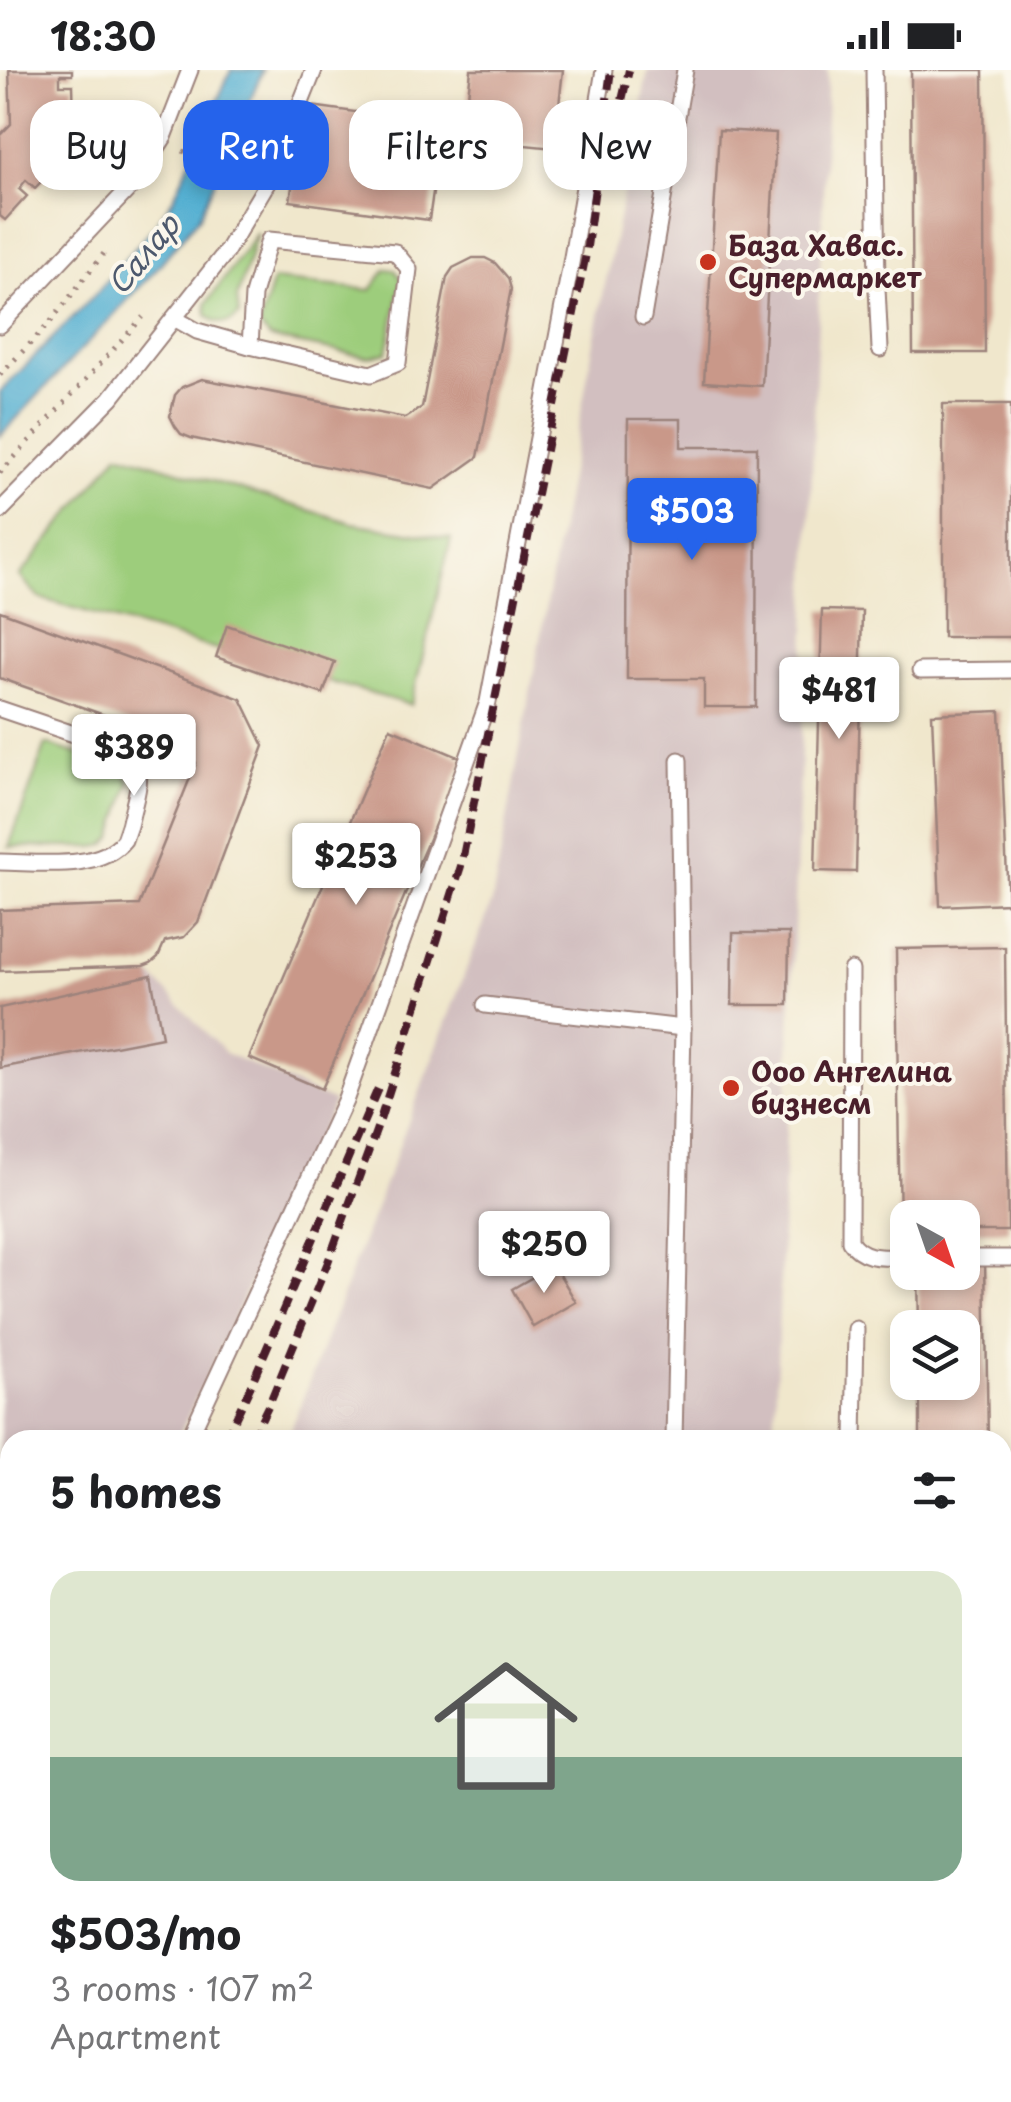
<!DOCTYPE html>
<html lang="en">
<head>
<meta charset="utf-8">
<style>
	body { margin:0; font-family:"Playpen Sans",sans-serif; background:#f6f6f6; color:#202124; height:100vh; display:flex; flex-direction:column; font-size:38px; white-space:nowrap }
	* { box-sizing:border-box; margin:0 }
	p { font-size:32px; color:#757577 }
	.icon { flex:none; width:55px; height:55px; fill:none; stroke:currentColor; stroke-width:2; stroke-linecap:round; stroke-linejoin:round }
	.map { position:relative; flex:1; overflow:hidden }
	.sheet { position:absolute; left:0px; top:1360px; width:1012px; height:672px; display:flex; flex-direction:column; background:#fff; border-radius:30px 30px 0 0; box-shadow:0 5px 15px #0003 }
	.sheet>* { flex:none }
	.top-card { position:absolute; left:30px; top:30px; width:952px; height:90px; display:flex; gap:20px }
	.needle { width:65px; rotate:140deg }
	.tools { position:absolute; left:890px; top:1130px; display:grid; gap:20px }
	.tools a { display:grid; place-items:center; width:90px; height:90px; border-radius:20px; background:#fff; box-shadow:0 5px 15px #0003; font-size:50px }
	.price { position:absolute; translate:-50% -85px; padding:0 22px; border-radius:10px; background:#fff; color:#222; font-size:32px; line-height:65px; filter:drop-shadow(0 2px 5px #0008) }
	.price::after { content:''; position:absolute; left:50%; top:60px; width:30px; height:22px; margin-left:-15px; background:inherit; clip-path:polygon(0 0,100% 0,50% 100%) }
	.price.current { background:#2563eb; color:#fff }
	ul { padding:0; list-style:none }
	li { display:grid; align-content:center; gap:20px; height:530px; padding:0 50px }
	li span { display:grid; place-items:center; height:310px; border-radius:30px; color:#555 }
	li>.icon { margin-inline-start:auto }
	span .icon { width:180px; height:180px; fill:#fffc; stroke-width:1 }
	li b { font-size:42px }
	h2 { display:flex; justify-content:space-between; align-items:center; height:120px; padding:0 50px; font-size:42px }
	.tag { padding:0 35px; border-radius:30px; background:#fff; box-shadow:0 5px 15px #0003; font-size:35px; line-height:90px }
	.tag.current { background:#2563eb; color:#fff }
	.status { display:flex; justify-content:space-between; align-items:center; height:70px; padding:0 50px; background:#fff; direction:ltr }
	.status svg { height:28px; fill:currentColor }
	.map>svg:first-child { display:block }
	.industrial { fill:#d2bfc0 }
	.green { fill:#9dcd7c; stroke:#747654; stroke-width:2.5 }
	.water { fill:#52afd1; stroke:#4e677e; stroke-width:2.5 }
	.building { fill:#c99889 }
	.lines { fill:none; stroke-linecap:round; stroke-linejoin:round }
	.service-casing { stroke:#9d837c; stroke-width:19 }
	.path { stroke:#9d837c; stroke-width:5; stroke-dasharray:2.5 8; stroke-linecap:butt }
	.service { stroke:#fff; stroke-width:15 }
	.rail { stroke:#4a1f2b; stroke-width:8; stroke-dasharray:15 8; stroke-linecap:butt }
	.poi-dot { fill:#c8321e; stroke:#fbf7ec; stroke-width:4 }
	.labels { text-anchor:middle; stroke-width:8; stroke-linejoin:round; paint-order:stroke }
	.poi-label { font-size:28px; font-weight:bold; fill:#4a1f2b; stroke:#fbf7ec; text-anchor:start }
	.water-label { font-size:30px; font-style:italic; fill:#4d596d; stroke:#fbf7ec }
</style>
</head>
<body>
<div class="status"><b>18:30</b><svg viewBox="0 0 49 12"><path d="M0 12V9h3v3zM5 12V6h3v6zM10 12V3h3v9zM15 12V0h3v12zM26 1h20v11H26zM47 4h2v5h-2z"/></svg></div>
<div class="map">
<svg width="1011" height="2032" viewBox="0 0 1011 2032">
	<rect width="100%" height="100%" fill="#fbf7ec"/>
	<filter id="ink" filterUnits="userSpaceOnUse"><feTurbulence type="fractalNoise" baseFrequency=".01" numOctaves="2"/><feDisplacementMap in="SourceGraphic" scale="20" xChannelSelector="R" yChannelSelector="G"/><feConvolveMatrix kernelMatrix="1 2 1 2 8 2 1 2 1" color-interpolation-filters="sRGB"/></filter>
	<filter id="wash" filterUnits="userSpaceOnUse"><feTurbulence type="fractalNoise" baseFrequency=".0048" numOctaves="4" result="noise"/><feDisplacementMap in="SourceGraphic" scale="40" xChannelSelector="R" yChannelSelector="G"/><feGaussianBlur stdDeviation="2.25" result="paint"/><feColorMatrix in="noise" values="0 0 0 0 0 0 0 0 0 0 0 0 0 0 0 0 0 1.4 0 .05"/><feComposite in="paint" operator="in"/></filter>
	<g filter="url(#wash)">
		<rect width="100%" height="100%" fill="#f0e7cc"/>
		<g class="industrial">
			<polygon points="648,0 828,0 774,1370 287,1370 492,832 595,265"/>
			<polygon points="151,905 225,983 334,1032 177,1370 10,1370 10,1587 0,1575 0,938"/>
		</g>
		<g class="green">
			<path d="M257,163L237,228L239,245C230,256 217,255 207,245L206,234Z"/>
			<polygon points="386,199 395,200 402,210 387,282 368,287 270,268 259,256 273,210 371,220"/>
			<polygon points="119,383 352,453 451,469 411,635 39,528 20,506"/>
			<polygon points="46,674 121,697 130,712 113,768 105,775 95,777 9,777"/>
			<polygon points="399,2023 487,2023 487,2032 396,2032"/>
		</g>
		<polygon class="water" points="231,0 263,0 199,147 153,203 0,366 0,322 98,221 156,154 173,129"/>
		<g id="blocks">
			<g class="building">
				<polygon points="9,0 72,0 72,5 60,5 60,15 73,15 74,49 61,48 58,69 48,88 57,95 35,118 26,110 19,119 27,126 5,150 0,146 0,65 11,54"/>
				<polygon points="471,0 563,0 554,78 463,69"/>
				<polygon points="911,0 983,0 985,283 913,283"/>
				<polygon points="304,35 443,54 429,150 290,131"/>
				<polygon points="719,60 776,63 762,316 704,312"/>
				<polygon points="473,188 485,188 495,193 508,208 511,219 478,387 433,419 191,368 181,364 175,356 170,346 175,325 182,317 202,309 405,348 422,337 447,207 453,198"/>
				<rect x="943" y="334" width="68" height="233"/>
				<polygon points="628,349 681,349 681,377 757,377 756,637 704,637 704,609 627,609"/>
				<polygon points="822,540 862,541 856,802 815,801"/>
				<polygon points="0,541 241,629 264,676 198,852 184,867 165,871 158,887 151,893 143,896 0,901 0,840 139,835 196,693 186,674 0,608"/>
				<polygon points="227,555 335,592 323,624 216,587"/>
				<polygon points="1000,641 1008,833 940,836 932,644"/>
				<polygon points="390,658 463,689 322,1019 249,988"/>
				<polygon points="733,863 789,863 788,935 732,935"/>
				<polygon points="1005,877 1008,1161 962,1161 962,1148 908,1148 908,1162 900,1163 896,879"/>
				<polygon points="151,905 162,967 0,998 0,938"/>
				<polygon points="985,1190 988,1370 920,1370 920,1312 962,1312 962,1258 919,1258 918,1202 962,1202 962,1191"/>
				<polygon points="554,1195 576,1232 533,1257 512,1219"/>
				<polygon points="8,1489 10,1490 10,1566 0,1560 0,1500"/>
				<rect x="1002" y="1670" width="7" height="132"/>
				<polygon points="10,1684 10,1744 0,1760 0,1695"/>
				<polygon points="0,1973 10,1981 10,2022 59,2022 71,2032 0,2032"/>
				<polygon points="187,2022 253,2022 251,2032 184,2032"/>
				<polygon points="268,2022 284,2022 312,2032 265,2032"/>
				<polygon points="309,2022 334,2022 332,2030"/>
				<polygon points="523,2022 615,2022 615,2032 524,2032"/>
				<rect x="719" y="2022" width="115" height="10"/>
				<rect x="922" y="2022" width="71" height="10"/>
			</g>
		</g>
	</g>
	<g filter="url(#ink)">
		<use href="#blocks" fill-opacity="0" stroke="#9d837c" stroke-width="2.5"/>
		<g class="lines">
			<g class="service-casing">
				<g id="service">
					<polyline points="874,0 877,218 880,279"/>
					<polygon points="269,170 395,182 409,199 398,293 371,304 250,276 253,225"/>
					<polyline points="643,247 685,0"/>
					<polyline points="174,248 197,261 250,276"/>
					<polyline points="0,255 135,112 164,67 190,0"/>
					<polyline points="0,441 111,328 226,182 272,105 314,0"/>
					<polyline points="920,601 1011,600"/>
					<path d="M0,639L124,681C145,697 139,716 133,739C131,750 128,760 124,770C99,802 37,792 0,792"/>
					<path d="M851,900L850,1171C863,1191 885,1187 908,1187"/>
					<polyline points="485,935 683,958"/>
					<polyline points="962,1188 1011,1188"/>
					<polyline points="188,1370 345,1031 488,632 570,199 604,0"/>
					<polyline points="674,1370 683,958 679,690"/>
					<polyline points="854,1370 856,1259"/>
					<polyline points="1002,1439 1011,1439"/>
					<polyline points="0,1601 10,1612"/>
					<polyline points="1002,1985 1011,1985"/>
					<polyline points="639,2022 639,2032"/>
					<polyline points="860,2032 860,2022"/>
				</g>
			</g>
			<g class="path">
				<polyline points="183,81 244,112"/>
				<polyline points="0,305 48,255 108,178"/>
				<polyline points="0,403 143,247"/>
			</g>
			<use href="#service" class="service"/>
			<g class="rail">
				<polyline points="617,52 629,0"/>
				<polyline points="225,1370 248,1322 379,1016"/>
				<polyline points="251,1370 270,1332 328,1192 380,1050 461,796 586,184 611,0"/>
				<polyline points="0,1783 10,1767"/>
				<polyline points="0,1823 10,1806"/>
			</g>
		</g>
	</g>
	<g class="poi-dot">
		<circle cx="708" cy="192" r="10"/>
		<circle cx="731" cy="1018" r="10"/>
	</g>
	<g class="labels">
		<g class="poi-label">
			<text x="728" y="186">База Хавас.<tspan x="728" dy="32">Супермаркет</tspan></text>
			<text x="751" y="1012">Ооо Ангелина<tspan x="751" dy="32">бизнесм</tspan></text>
		</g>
		<g class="water-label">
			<text transform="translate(144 185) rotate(-50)" y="10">Салар</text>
		</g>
	</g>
</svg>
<div class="tools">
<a><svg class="needle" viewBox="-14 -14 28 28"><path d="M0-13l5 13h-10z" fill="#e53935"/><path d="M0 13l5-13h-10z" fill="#757577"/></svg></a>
<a><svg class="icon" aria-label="layers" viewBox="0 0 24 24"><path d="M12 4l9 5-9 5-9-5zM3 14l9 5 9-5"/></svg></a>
</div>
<b class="price current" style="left:692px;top:493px">$503</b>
<b class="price" style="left:839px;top:672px">$481</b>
<b class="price" style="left:134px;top:729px">$389</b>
<b class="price" style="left:356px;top:838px">$253</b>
<b class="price" style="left:544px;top:1226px">$250</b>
<div class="top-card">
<a class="tag">Buy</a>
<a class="tag current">Rent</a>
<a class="tag">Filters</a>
<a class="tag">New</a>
</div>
<section class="sheet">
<h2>5 homes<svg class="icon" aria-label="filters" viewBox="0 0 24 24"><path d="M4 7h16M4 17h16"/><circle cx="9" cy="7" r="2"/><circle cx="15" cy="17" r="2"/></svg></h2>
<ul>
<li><span style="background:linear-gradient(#dfe7d0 60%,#7fa58c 0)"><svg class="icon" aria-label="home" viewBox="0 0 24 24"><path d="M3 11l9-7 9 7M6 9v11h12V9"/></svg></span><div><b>$503/mo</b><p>3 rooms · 107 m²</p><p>Apartment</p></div></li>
</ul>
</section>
</div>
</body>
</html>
